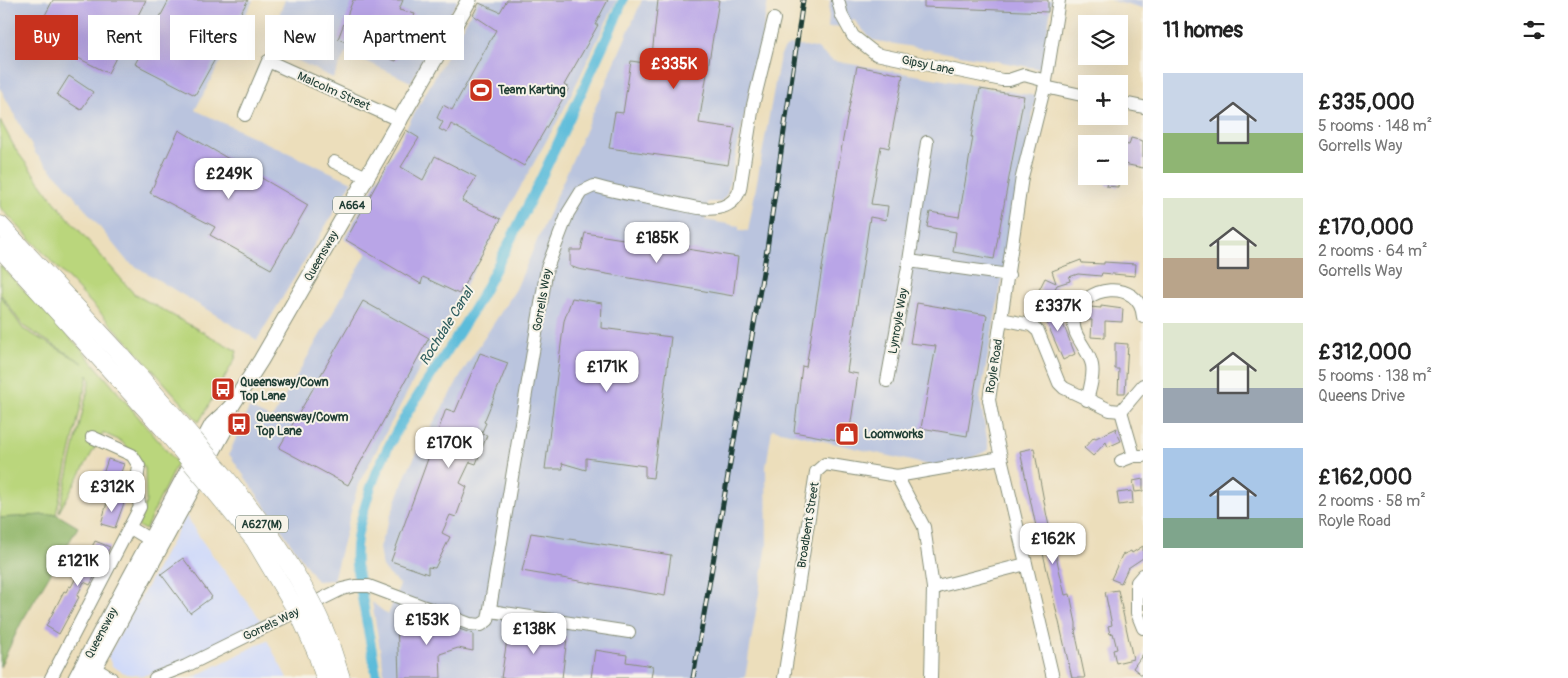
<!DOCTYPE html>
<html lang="en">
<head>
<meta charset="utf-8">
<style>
	body { margin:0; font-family:Pangolin,sans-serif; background:#f2f2f2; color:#222; height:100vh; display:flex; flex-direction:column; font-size:19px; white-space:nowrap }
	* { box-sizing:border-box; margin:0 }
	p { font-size:16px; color:#767676 }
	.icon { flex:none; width:28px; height:28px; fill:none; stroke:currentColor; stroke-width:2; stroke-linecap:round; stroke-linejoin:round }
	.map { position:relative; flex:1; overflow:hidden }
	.sheet { display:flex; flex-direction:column; background:#fff; width:425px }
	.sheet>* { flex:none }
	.top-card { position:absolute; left:15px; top:15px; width:475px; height:45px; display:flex; gap:10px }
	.buttons { position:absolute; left:1078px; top:15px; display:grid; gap:10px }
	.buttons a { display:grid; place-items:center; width:50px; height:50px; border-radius:0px; background:#fff; box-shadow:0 5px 20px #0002; font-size:25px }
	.price { position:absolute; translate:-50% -42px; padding:0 11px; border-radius:10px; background:#fff; color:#222; font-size:16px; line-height:32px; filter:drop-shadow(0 1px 2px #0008) }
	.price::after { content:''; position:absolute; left:50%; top:30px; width:15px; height:11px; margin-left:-8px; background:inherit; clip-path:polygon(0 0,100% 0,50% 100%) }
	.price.active { background:#c8321e; color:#fff }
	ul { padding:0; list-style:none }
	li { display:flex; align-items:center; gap:15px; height:125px; padding:0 20px }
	li span { display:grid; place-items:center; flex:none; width:140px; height:100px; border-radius:0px; color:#555 }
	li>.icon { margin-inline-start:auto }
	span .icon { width:60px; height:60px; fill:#fffc; stroke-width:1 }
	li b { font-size:21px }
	h2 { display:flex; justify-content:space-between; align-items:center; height:60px; padding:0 20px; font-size:21px }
	.pill { padding:0 18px; border-radius:0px; background:#fff; box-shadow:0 5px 20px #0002; font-size:18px; line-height:45px }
	.pill.active { background:#c8321e; color:#fff }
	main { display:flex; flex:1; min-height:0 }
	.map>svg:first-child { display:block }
	.built { fill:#d0daf9 }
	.industrial { fill:#bac4de }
	.green { fill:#bad67c; stroke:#6c8a58 }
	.forest { fill:#93b76c; stroke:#597a50 }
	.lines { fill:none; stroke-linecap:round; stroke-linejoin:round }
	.canal { stroke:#5cbcda; stroke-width:10 }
	.building { fill:#b9a5e7 }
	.minor-casing { stroke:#868e78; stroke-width:14 }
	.major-casing { stroke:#868e78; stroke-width:17 }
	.highway-casing { stroke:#868e78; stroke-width:19 }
	.minor { stroke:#fff; stroke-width:12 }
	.major { stroke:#fff; stroke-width:15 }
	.highway { stroke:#fff; stroke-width:18 }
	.rail-casing { stroke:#1f3d34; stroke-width:5 }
	.rail { stroke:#f7f3e8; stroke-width:3; stroke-dasharray:9; stroke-linecap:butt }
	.highway-bridge-casing { stroke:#868e78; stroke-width:19; stroke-linecap:butt }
	.highway-bridge { stroke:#fff; stroke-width:18 }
	.labels { text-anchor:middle; stroke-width:4; stroke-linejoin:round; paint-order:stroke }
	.shield { fill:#f7f3e8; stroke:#60746a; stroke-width:1 }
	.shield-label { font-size:11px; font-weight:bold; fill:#1f3d34 }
	.street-label { font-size:12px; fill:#1f3d34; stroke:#f7f3e8 }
	.poi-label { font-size:12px; font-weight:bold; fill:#1f3d34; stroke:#f7f3e8; text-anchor:start }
	.water-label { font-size:14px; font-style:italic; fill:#2e5d5e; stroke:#f7f3e8 }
</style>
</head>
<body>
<main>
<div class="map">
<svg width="1143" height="678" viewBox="0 0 1143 678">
	<rect width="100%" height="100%" fill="#f7f3e8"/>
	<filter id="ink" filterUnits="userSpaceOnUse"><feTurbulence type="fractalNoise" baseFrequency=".02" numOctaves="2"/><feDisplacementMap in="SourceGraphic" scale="10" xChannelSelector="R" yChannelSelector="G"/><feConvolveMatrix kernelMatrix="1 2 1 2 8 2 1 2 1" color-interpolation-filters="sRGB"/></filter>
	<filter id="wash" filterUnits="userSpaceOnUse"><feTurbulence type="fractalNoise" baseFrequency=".0096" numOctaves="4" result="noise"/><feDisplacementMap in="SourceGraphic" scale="20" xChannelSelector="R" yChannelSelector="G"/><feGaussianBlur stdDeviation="1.12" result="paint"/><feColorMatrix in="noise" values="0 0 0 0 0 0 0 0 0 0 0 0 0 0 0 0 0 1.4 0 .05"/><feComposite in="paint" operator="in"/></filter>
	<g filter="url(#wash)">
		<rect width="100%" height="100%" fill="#ecdebb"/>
		<g class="built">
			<polygon points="186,516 202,541 261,620 196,657 164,670 142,676 126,674 112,666 108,656"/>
			<polygon points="267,640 287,678 192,678"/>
		</g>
		<g class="industrial">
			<polygon points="0,0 253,0 195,110 352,182 257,340 127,261 64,183 36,154 0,88"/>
			<polygon points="285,0 458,0 411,82 346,52 333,78 267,45"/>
			<polygon points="478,0 617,0 563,111 434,342 358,485 333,580 317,581 229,454 249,408 272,419 367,253 344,239"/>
			<polygon points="642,0 768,0 761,43 727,194 721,202 708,202 705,220 739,226 739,230 748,231 780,56 785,48 789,45 816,48 833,61 1036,96 980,399 989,450 946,469 772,429 766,467 767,545 745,678 385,678 372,602 388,615 400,585 382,567 379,547 407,472 422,443 468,363 516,289"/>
			<polygon points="830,0 1052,0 1042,69 872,40 854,20 841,26 828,28"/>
			<polygon points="1109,0 1143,0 1143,9"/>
		</g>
		<g class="green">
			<polygon points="0,120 16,150 54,201 134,294 237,351 235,359 199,422 129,343 0,207"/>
			<polygon points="0,265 83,351 177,463 145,530 138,526 146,502 145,468 121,441 103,433 59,512 90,380 88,375 56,514 0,518 0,295 23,329 83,363 23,326 0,293"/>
		</g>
		<polygon class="forest" points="56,514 78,527 21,623 0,667 0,518"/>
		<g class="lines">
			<path class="canal" d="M377,678L356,565C354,544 359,526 365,506C388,423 446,363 485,289C532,201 573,111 615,20L623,0"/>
		</g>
		<g id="blocks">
			<g class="building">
				<polygon points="53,0 146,0 108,73 34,36"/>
				<polygon points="169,0 248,0 195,95 135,64"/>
				<polygon points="353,0 403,0 399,10 415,14 396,61 338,39"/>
				<polygon points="507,0 608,0 595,25 598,25 564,85 569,88 524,166 451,124 447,133 439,129 443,122 437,118 443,105 452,110 496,30 473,15 479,3 500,12"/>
				<polygon points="658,0 719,0 699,123 735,128 728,165 609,148 615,112 623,113 631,61 651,64"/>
				<polygon points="924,0 1048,0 1048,12 924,7"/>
				<polygon points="857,66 903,75 889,148 881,146 871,204 888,206 886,220 870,217 847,372 858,374 848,442 794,432 802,366 806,367 843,139"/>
				<polygon points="69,76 93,92 81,110 57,95"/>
				<polygon points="980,89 1024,96 994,259 953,252 956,232 927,227 930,212 959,217 973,137 971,137"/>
				<polygon points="179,130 308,205 271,269 210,235 215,227 150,193"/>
				<polygon points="406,130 419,138 401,167 423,180 435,156 476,177 462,201 501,219 459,294 423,277 421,284 346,240"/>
				<polygon points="1131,138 1143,141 1143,168 1119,163 1119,147 1123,148 1123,144 1129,145"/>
				<polygon points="1108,176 1119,176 1118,187 1106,186"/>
				<polygon points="585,233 738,257 733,296 578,269 570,266 570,250 581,250"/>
				<polygon points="1081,260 1082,263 1104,264 1104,262 1136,264 1135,276 1102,273 1101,276 1078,274 1069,277 1070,281 1057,285 1051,296 1039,290 1045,278 1056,283 1052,271"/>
				<polygon points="572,298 602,303 601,328 671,337 653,478 645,477 645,466 586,458 586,470 562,463 563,469 545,469 564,321"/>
				<polygon points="363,301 429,338 348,485 279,448"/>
				<polygon points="917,303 987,315 967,436 921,428 936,346 910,343"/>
				<polygon points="1053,304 1061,322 1062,321 1075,354 1063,360 1041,309"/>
				<polygon points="1101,306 1123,309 1122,322 1105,321 1105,338 1091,337 1092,320 1086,320 1087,311 1090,307 1101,308"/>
				<polygon points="1115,343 1128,344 1125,393 1118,393 1119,369 1115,369"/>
				<polygon points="480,353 508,363 484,422 486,423 481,434 487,435 476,464 470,462 460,483 467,487 456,517 450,515 442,533 450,537 435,568 428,567 428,574 391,561 446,409 455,412"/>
				<polygon points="1117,428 1116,431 1121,441 1108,447 1106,442 1093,456 1084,448 1094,437 1096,438"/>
				<polygon points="1034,448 1047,517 1065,595 1070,594 1076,623 1076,630 1075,631 1085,678 1072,678 1039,536 1038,536 1020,451"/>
				<polygon points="108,459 124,464 113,494 100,489 104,477 102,477"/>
				<polygon points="1143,479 1143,491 1135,492 1133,481"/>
				<polygon points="1132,491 1133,503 1119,505 1117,493"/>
				<polygon points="108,499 124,503 115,528 101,524"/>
				<polygon points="531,533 671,555 665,596 522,571"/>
				<polygon points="95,541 110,547 90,585 84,582 77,596 79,597 59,634 46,626 64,591 66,592 69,586 71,587"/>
				<polygon points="1143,546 1143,558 1128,568 1121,583 1111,579 1122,555 1131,551 1132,553"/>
				<polygon points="183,558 212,597 190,613 161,574"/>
				<polygon points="1118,590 1133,659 1116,663 1113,650 1117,649 1113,633 1110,634 1108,626 1112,625 1105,592"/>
				<polygon points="432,619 473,634 473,651 458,648 440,654 441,678 399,678 397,620"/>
				<polygon points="509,627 567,638 562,678 501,678"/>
				<polygon points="595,650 627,655 626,662 653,666 651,678 591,678"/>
				<polygon points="1143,654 1143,676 1133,668"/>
			</g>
		</g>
	</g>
	<g filter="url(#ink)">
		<use href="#blocks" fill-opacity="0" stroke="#868e78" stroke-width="1"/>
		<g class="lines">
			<g class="minor-casing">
				<g id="minor">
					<polyline points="838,0 842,16 853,36 876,54 1002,80 1009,80 1024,75 1046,81"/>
					<polyline points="1045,87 1086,96"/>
					<polyline points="1119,102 1143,107"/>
					<polyline points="245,115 268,61 401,121"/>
					<polyline points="334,162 367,177"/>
					<polyline points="909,261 1009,275"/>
					<polyline points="1001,319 1031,325 1038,331 1059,383 1064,388 1110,410 1121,411 1143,385"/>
					<polyline points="887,381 909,261 927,142"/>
					<path d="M1087,400C1090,389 1094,376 1092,365C1089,349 1071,336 1074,319C1081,284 1140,278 1143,317"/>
					<polyline points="1121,411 1134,456"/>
					<polyline points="1121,461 1134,456 1143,456"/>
					<polyline points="897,476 924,527 933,588 1026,564"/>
					<polyline points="129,527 157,544"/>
					<polyline points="1143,575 1137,582 1137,613 1143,628"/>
					<polyline points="491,611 629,632"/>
					<polyline points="87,664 111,678"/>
					<polyline points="51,678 140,507 136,488 139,466 132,455 92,437"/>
					<path d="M155,678L186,666L342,589L355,586H369L470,624L481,625L488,620L547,268L568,213L581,192L594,186C619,193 644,197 669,202C686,205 706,212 722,207C732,204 737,198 740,189L753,105L774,19"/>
					<polyline points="784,678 816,472 825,464 897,476 1001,458"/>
					<polyline points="931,678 933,588"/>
					<polyline points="1053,678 996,436 989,400 1022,177 1046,81 1059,0"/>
				</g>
			</g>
			<g class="major-casing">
				<g id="major">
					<polyline points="76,678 212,425 231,407 261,360 469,0"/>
					<polyline points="89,678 226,427 231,407"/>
				</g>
			</g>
			<g class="highway-casing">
				<g id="highway">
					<polyline points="0,225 117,351 174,416"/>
					<polyline points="0,248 164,429"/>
					<polyline points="330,644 341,678"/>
					<polyline points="316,651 325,678"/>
				</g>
			</g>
			<use href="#minor" class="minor"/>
			<use href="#major" class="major"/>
			<use href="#highway" class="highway"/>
			<g class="rail-casing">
				<polyline id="rail" points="693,678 767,249 803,0"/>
			</g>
			<use href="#rail" class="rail"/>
			<g class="highway-bridge-casing">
				<g id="highway-bridge">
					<path d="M174,416C233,486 297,557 330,644"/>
					<polyline points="164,429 254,539 301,618 316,651"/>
				</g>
			</g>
			<use href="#highway-bridge" class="highway-bridge"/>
		</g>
	</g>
	<defs>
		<g id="stadium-square" transform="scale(1.25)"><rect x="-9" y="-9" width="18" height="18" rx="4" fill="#c8321e" stroke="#f7f3e8"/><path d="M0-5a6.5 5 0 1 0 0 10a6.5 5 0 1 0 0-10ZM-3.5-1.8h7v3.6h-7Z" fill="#fff"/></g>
		<g id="bus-square" transform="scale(1.25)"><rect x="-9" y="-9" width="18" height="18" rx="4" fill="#c8321e" stroke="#f7f3e8"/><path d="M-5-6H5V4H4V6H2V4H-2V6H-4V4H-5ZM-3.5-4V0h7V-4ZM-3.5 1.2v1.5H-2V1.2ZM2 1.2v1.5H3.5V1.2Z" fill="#fff"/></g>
		<g id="shop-square" transform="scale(1.25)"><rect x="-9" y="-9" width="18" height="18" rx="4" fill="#c8321e" stroke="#f7f3e8"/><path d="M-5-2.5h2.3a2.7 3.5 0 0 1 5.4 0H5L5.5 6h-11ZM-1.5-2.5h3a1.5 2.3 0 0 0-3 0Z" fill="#fff"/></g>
	</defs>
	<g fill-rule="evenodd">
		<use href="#stadium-square" x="481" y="90"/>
		<use href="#bus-square" x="223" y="389"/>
		<use href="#bus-square" x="239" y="424"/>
		<use href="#shop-square" x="847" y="434"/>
	</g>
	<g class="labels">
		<g class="shield">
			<rect x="333" y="196.5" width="38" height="17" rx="4"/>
			<rect x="236" y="515.5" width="52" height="17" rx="4"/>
		</g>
		<g class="shield-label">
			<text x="352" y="209">A664</text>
			<text x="262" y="528">A627(M)</text>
		</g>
		<g class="street-label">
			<text transform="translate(928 65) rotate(12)" y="4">Gipsy Lane</text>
			<text transform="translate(334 91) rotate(24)" y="4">Malcolm Street</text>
			<text transform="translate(321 256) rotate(-60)" y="4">Queensway</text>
			<text transform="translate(542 300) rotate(-80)" y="4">Gorrells Way</text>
			<text transform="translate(898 321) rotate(-80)" y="4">Lynroyle Way</text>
			<text transform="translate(994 366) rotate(-81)" y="4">Royle Road</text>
			<text transform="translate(808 525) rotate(-81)" y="4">Broadbent Street</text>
			<text transform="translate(271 624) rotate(-26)" y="4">Gorrels Way</text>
			<text transform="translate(101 633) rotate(-62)" y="4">Queensway</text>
		</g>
		<g class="poi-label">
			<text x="498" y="94">Team Karting</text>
			<text x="240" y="386">Queensway/Cown<tspan x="240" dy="14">Top Lane</tspan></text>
			<text x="256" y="421">Queensway/Cowm<tspan x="256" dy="14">Top Lane</tspan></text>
			<text x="864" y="438">Loomworks</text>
		</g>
		<g class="water-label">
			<text transform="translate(446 326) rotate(-58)" y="5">Rochdale Canal</text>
		</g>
	</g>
</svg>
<div class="buttons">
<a><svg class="icon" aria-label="layers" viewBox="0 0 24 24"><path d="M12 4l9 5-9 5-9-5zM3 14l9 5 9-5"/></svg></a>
<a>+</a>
<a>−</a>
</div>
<b class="price active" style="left:674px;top:90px">£335K</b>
<b class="price" style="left:229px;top:200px">£249K</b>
<b class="price" style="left:657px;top:264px">£185K</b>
<b class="price" style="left:1058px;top:332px">£337K</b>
<b class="price" style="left:607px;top:393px">£171K</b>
<b class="price" style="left:449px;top:469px">£170K</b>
<b class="price" style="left:112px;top:513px">£312K</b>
<b class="price" style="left:1053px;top:565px">£162K</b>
<b class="price" style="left:78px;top:587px">£121K</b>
<b class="price" style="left:427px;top:646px">£153K</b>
<b class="price" style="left:534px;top:655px">£138K</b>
<div class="top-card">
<a class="pill active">Buy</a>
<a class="pill">Rent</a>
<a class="pill">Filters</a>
<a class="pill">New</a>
<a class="pill">Apartment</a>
</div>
</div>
<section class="sheet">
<h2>11 homes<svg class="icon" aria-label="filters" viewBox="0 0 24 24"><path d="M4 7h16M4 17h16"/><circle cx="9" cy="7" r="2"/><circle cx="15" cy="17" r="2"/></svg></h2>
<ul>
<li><span style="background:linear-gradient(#c9d6e8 60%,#8fb573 0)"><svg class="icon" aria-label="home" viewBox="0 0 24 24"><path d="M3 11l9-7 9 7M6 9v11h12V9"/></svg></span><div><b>£335,000</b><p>5 rooms · 148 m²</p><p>Gorrells Way</p></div></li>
<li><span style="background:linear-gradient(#dfe7d0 60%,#b9a48a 0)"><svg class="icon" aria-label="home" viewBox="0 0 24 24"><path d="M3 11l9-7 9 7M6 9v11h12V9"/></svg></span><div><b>£170,000</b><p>2 rooms · 64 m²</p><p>Gorrells Way</p></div></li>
<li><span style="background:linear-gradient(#dfe7d0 65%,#9aa5b1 0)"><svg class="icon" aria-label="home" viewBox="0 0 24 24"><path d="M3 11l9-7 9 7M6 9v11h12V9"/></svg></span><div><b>£312,000</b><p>5 rooms · 138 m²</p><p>Queens Drive</p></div></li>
<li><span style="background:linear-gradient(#a9c7e8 70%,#7fa58c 0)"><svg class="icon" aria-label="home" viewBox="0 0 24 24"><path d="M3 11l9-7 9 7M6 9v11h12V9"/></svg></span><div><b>£162,000</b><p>2 rooms · 58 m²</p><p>Royle Road</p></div></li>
</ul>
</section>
</main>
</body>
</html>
